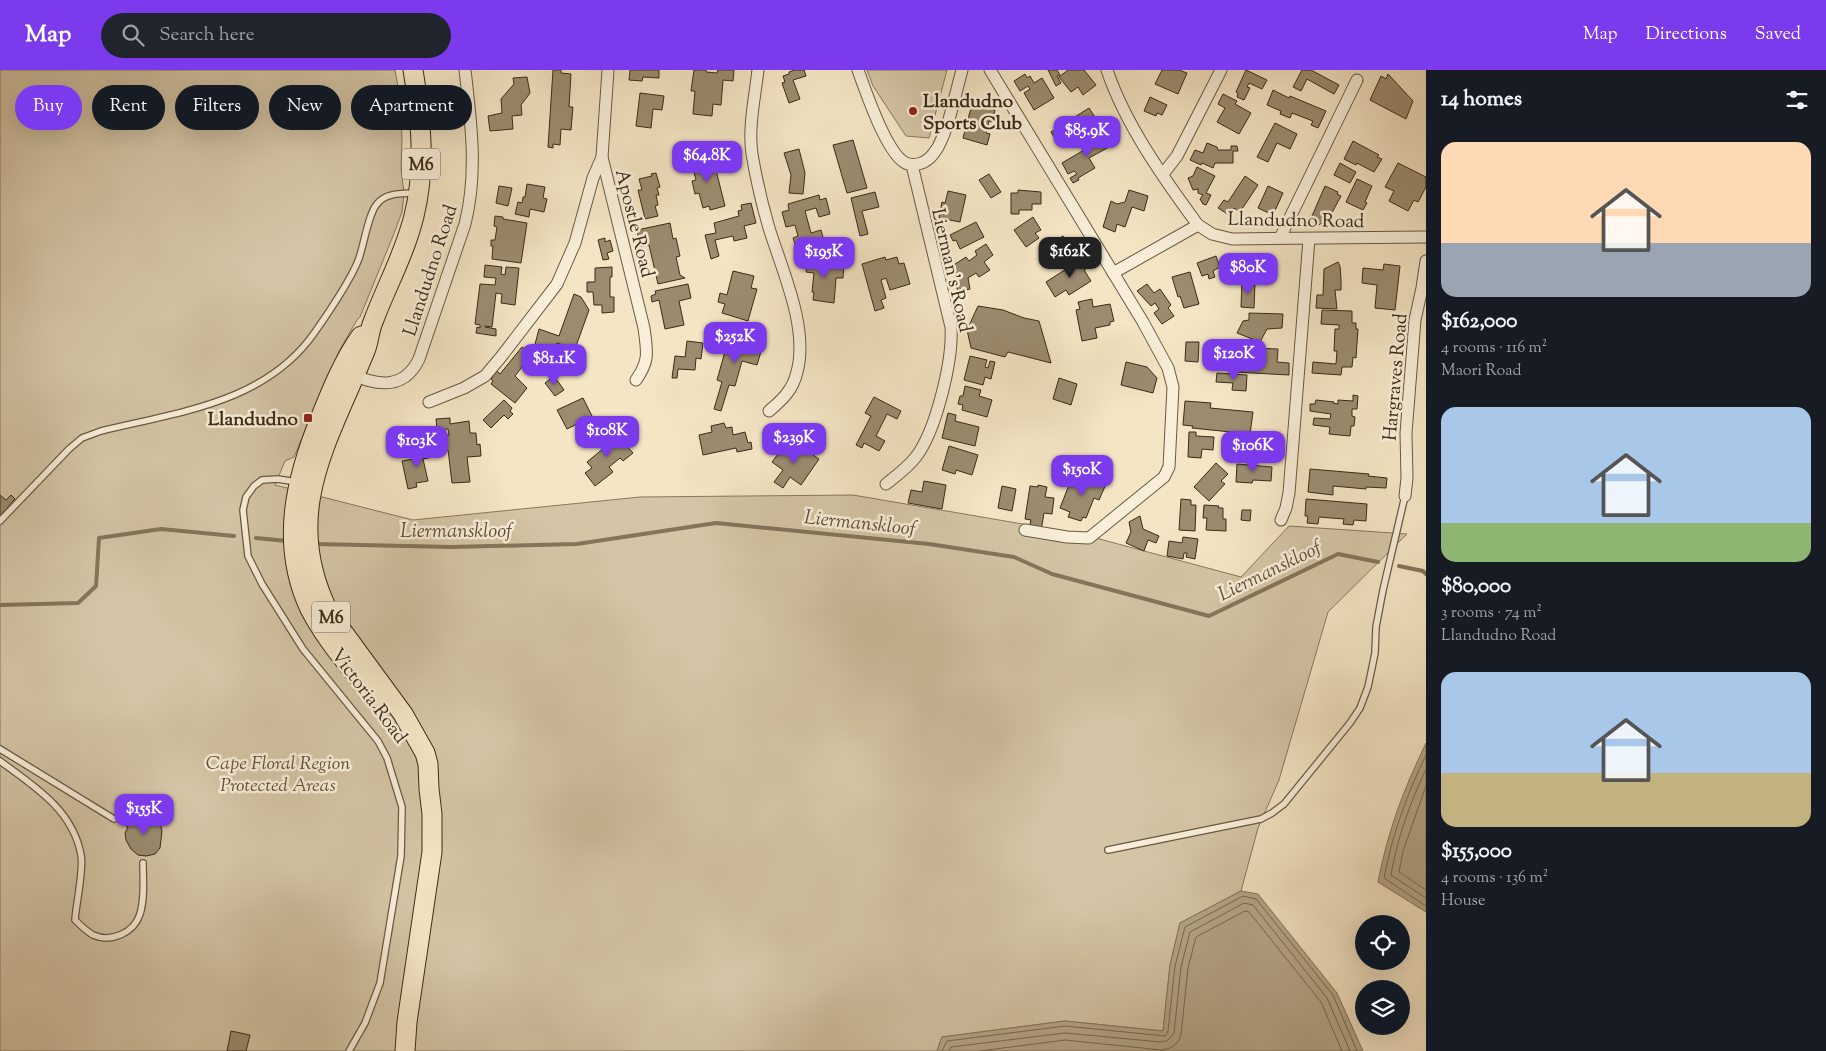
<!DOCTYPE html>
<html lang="en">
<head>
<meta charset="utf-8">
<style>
	body { margin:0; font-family:"Sorts Mill Goudy",serif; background:#20242c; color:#f1f3f6; height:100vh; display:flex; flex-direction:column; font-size:19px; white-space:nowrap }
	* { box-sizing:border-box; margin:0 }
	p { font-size:16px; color:#9ea1a6 }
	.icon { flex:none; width:28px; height:28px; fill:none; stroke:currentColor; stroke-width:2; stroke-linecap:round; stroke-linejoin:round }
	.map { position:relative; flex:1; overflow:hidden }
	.sheet { display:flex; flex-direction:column; background:#171b24; width:400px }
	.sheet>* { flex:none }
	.banner { position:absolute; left:15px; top:15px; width:475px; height:45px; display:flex; gap:10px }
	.tools { position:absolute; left:1355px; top:845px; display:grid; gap:10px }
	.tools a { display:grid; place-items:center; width:55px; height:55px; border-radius:50%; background:#171b24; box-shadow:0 5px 20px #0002; font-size:25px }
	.price { position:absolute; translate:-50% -42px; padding:0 11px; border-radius:10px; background:#7c3aed; color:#fff; font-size:16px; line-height:32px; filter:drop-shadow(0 1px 2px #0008) }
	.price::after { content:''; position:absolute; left:50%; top:30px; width:15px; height:11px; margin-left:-8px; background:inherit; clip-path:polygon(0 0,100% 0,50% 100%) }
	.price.selected { background:#222; color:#fff }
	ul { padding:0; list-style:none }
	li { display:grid; align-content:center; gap:10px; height:265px; padding:0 15px }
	li span { display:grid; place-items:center; height:155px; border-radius:15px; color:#555 }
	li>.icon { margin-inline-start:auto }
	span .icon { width:90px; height:90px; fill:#fffc; stroke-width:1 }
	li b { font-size:21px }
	h2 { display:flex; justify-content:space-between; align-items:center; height:60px; padding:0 15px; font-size:21px }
	.tag { padding:0 18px; border-radius:22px; background:#171b24; box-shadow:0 5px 20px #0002; font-size:18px; line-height:45px }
	.tag.selected { background:#7c3aed; color:#fff }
	header { display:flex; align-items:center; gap:30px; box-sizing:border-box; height:70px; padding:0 25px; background:#7c3aed; color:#fff }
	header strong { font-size:24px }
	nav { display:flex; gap:28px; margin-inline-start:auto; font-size:18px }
	.search { width:350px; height:45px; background:#20242c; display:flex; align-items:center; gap:12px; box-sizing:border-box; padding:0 18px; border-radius:28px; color:#9ea1a6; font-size:19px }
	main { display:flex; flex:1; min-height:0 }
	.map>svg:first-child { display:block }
	.green { fill:#d4c5a6; stroke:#87785e }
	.water { fill:#b5a689; stroke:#84755b }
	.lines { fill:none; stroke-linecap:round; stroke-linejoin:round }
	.shore { stroke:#786850; stroke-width:1 }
	.stream { stroke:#84755b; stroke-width:4 }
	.building { fill:#9b8c70; stroke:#3a2b16 }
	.service-casing { stroke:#685a42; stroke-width:8 }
	.minor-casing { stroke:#685a42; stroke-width:13 }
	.primary-casing { stroke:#3a2b16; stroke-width:21 }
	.service { stroke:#f8eed9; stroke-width:5.5 }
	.minor { stroke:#f8eed9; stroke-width:11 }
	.primary { stroke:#f4e5c4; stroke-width:19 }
	.poi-dot { fill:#8f2418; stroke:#f8eed9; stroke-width:2 }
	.labels { text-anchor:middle; stroke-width:5; stroke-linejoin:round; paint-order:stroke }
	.shield { fill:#f8eed9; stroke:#736650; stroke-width:1 }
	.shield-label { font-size:18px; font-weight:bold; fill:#3a2b16 }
	.poi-label { font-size:19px; font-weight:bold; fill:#3a2b16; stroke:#f8eed9; text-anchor:start }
	.street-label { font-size:19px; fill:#3a2b16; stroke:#f8eed9 }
	.park-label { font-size:19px; font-style:italic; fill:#60523a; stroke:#f8eed9 }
	.water-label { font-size:20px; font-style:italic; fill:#5f5038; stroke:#f8eed9 }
</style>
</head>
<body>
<header>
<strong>Map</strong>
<div class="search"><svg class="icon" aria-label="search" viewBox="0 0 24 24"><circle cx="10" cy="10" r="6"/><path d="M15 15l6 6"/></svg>Search here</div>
<nav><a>Map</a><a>Directions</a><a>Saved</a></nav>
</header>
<main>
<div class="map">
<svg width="1426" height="981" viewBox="0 0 1426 981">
	<rect width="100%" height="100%" fill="#f4e5c4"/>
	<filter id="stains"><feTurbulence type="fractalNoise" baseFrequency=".004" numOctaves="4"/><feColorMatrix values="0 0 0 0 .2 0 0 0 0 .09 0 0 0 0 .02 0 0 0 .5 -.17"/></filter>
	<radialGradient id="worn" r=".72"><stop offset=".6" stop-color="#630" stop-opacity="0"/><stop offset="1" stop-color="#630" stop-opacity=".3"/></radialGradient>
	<g class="green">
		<polygon points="0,0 395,0 400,28 402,70 401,98 404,123 402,142 393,166 360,247 357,250 339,281 294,387 285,391 275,415 413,450 640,427 853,425 1081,464 1241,507 1289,456 1407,464 1328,542 1279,710 1258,758 1241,821 1180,853 1170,895 1163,961 1065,951 942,967 937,981 0,981"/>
		<polygon points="867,0 947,0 929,68 906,66 873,16"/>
	</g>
	<g class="water">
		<path d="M1426,673V842L1378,812C1388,760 1403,721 1426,673Z"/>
		<polygon points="1241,821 1258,824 1337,923 1363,981 937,981 942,967 1065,951 1163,961 1170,895 1180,853"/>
	</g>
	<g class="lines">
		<g class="shore">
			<path d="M1426,685C1407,724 1392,765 1384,808L1426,836"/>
			<path d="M1426,699C1410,733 1397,769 1391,805L1426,828"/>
			<polyline points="1426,716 1403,781 1399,802 1426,820"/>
			<polyline points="942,981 947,971 1065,956 1165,966 1168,961 1175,896 1185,857 1243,826 1256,829 1333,925 1357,981"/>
			<polyline points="949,981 951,977 1065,963 1161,972 1167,971 1174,963 1181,897 1190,862 1244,833 1253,835 1327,928 1350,981"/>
			<path d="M980,981L1065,970L1161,980C1171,979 1178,975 1181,965L1188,898L1196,867L1245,841L1249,842L1321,932L1342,981"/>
		</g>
		<g class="stream">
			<polyline points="256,468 287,471"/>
			<polyline points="315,474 452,477 577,474 716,453 929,474 1014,487 1052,504 1209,546 1338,484 1378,492"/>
			<polyline points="1399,496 1423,501 1426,504"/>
			<polyline points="0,535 78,533 96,516 99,468 161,459 234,466"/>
		</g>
	</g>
	<g class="building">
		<polygon points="553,0 561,0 561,3 571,4 569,37 573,37 571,60 561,59 560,75 553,74 553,78 548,77"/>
		<polygon points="630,0 659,0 659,8 643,7 642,11 629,10"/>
		<polygon points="694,0 706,0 706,2 717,3 718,0 734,0 733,11 723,10 721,35 713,34 712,46 693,44 695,21 691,21"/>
		<polygon points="794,0 804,0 806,6 793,10 800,29 789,33 782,13 785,12 783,6 789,4 789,2"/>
		<polygon points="1048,0 1057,0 1060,5 1057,6 1061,13 1056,16"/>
		<polygon points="1068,0 1084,0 1096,15 1083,25 1078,17 1071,22 1059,7"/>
		<polygon points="1162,0 1179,0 1187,3 1178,24 1155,14"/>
		<polygon points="1246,0 1267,10 1262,19 1249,13 1247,17 1250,18 1244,30 1237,27 1238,23 1236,22"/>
		<polygon points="1302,0 1311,0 1339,15 1334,24 1307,9 1301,21 1293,17"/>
		<polygon points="1025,4 1027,8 1030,6 1034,13 1042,8 1054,28 1034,40 1024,23 1030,19 1028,16 1020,21 1014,11"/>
		<polygon points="1388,4 1413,31 1406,49 1370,30 1381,6 1386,9"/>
		<polygon points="527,7 530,23 521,35 522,45 512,46 513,59 490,61 488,46 502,43 501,29 514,14 513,8"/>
		<polygon points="1273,20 1289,28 1290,26 1326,41 1318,58 1311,55 1313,51 1292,43 1290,48 1280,44 1281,41 1267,35"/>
		<polygon points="640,23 664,26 662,40 653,39 651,58 636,56"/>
		<polygon points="1223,24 1237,31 1235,34 1251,43 1239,64 1217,52 1225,38 1218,34"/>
		<polygon points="1150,27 1167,35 1162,45 1157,43 1156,46 1144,41"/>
		<polygon points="972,34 995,40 992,52 989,51 986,63 990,64 987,75 963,68"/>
		<polygon points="1089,38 1100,55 1076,71 1071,63 1057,72 1051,62"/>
		<polygon points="1275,53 1297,64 1290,79 1277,73 1268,92 1257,87"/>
		<polygon points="1113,63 1118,72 1089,88 1095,98 1078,108 1079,110 1073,113 1070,108 1077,104 1074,101 1068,104 1062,93"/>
		<polygon points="853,70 867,118 847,123 833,75"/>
		<polygon points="1353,71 1379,85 1377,87 1382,89 1374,102 1357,93 1356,95 1344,89"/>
		<polygon points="1207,73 1217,77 1218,80 1231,80 1231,76 1237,76 1238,81 1233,81 1233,93 1215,93 1213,98 1202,93 1201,95 1190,90 1195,80 1203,83"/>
		<polygon points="799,79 805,103 803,124 789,123 791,105 784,83"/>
		<polygon points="712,84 725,136 710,140 709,136 703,138 699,123 695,124 692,111 696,110 691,90"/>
		<polygon points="1340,93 1356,102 1350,113 1334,105"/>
		<polygon points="1398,93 1426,107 1426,117 1418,132 1414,130 1408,141 1389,131 1394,121 1385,117"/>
		<polygon points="1197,97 1215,106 1206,123 1211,125 1206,135 1203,134 1200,129 1203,125 1198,123 1198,119 1193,120 1188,108 1193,106"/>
		<polygon points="656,103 660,117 657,118 659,125 656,125 658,135 655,136 658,146 645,149 638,120 642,120 639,109 652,106 651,104"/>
		<polygon points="989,104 1001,122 991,128 979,110"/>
		<polygon points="1245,106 1258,115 1240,142 1234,138 1229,145 1218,138 1224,130 1228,132"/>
		<polygon points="1357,109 1372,116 1365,132 1367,133 1363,140 1346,132"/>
		<polygon points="527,114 545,117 543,128 547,129 544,142 530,139 529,147 515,144 518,132 522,133 523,127 525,127"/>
		<polygon points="499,116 512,118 508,136 496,133"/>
		<polygon points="1268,116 1283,123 1273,145 1258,138"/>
		<polygon points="1325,116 1338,122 1337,124 1341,126 1327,152 1318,155 1316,148 1312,146"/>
		<polygon points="1018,120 1041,122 1041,134 1032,134 1032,140 1019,140 1019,144 1011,144 1011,123 1018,123"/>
		<polygon points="1129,120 1148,126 1144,141 1132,137 1125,157 1117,154 1115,162 1103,157 1111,131 1117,134 1125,132"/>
		<polygon points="948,121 966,125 960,152 939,148 942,132 945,133"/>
		<polygon points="875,122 879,137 862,141 868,164 860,166 851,128"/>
		<polygon points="819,125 820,130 826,128 830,144 819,147 816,138 805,141 811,163 821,160 825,174 797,181 793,168 798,166 795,155 786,157 782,142 789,140 788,134"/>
		<polygon points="751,133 756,153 744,156 747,168 734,171 733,166 715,170 719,186 711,189 705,165 716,163 714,153 739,146 738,141 742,140 741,135"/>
		<polygon points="495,146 503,147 503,149 527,153 521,193 492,189 493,176 491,176 491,170 495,170 497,157 494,156"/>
		<polygon points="1033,147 1041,160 1035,163 1039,168 1026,177 1014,160"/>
		<polygon points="976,152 984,167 960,179 956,170 953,171 950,165"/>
		<polygon points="670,153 673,169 676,168 680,186 676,187 680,205 685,208 658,214 649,175 640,177 637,160"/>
		<polygon points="1063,166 1067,173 1063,176 1070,186 1050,198 1039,180"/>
		<polygon points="605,168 605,172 610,170 613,181 607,183 609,189 603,190 598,170"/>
		<polygon points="986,174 993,185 984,192 990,200 979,207 976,203 968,208 970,219 958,222 954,206 957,203 952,196 966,187 969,191 977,185 975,181"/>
		<polygon points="1216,186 1220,197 1213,201 1215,207 1209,209 1208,204 1202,206 1197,193"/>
		<polygon points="885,187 886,190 897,187 899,194 904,193 910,214 890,220 886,208 881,210 886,228 881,230 884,238 875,241 862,194"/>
		<polygon points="1085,187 1091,196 1084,200 1091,211 1069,225 1066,220 1055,227 1046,212"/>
		<polygon points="807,188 820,189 820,192 844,195 843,208 836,208 834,233 813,230 814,222 812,222 814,203 806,202"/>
		<polygon points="1338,192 1340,196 1341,209 1341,220 1335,220 1337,239 1316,238 1317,225 1323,225 1324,199"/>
		<polygon points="1384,194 1400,196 1395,240 1375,238 1377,215 1362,213 1363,198 1383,200"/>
		<polygon points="485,195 502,197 501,204 505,205 506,197 519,198 515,235 501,233 502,224 496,223 492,257 485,256 485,257 496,259 496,266 476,263 477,257 480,258 480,255 475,254 480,214 495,215 496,208 484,207"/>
		<polygon points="612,197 612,207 610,207 610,227 614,227 614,242 602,243 602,235 594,235 593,222 587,222 587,212 595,212 595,198"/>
		<polygon points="733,201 754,206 751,218 757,219 748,251 722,243 725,234 718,232 720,223 727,225"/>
		<polygon points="1190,202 1199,234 1184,238 1180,226 1178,227 1172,207"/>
		<polygon points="1242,212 1255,213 1254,238 1241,237"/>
		<polygon points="688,214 691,228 679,231 684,255 665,259 659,230 652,232 651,226 656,224 655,221"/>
		<polygon points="1147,214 1154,223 1160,219 1171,235 1168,238 1174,246 1162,254 1154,243 1159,239 1155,233 1151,236 1137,221"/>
		<polygon points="574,224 581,227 589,240 575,279 557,273 553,285 534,278 539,259 559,266"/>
		<polygon points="1092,229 1093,237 1110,234 1114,251 1110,252 1110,255 1095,258 1097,268 1082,271 1076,240 1080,239 1078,232"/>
		<polygon points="978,236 1003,240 1024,248 1039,251 1051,293 1008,282 1005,287 971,278 967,260"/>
		<polygon points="1322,240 1352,241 1352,253 1356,253 1356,259 1358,259 1356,288 1353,287 1352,297 1342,297 1341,305 1312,303 1313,292 1336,294 1337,281 1334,281 1335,259 1339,259 1339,255 1321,254"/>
		<polygon points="1249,243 1283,244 1282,258 1267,259 1260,272 1237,263 1243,251 1249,250"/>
		<polygon points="730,264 763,275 757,295 742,291 735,316 729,315 721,341 714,339 722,312 717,310"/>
		<polygon points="687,271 703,273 701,289 696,288 695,300 678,299 677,308 672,308 675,286 685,287"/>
		<polygon points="1186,272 1199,272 1198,292 1185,291"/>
		<polygon points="522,277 532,284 515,306 527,318 515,333 491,314 493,311 491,309 497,301 500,304"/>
		<polygon points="1235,277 1278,279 1277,292 1289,293 1289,305 1234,302"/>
		<polygon points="970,286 987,290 985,297 988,298 990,291 995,292 991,309 985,307 983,315 964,310"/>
		<polygon points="1126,292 1147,297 1157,308 1153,323 1121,315"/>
		<polygon points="1217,303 1247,305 1246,321 1232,320 1233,313 1216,312"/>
		<polygon points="554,306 564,320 555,326 545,313"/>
		<polygon points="1059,308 1077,314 1071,335 1053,329"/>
		<polygon points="965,316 981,320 979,326 992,330 987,347 962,340 963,335 958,334 960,326 963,326"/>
		<polygon points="1353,325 1358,326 1357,339 1352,339 1352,346 1355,347 1354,356 1351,356 1350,366 1329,364 1330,357 1313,355 1314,348 1330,349 1331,344 1310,341 1310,334 1315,334 1316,330 1334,332 1333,333 1338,334 1338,330 1353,331"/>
		<polygon points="874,327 901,341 897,349 887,344 876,366 885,371 879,381 864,373 862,378 856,375 871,346 865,343"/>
		<polygon points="583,328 594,350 580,356 579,353 567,359 557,340"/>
		<polygon points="504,330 512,338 510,341 513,344 508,349 504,345 491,358 483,350"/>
		<polygon points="1185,331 1211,333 1210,338 1253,342 1250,364 1192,358 1193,356 1183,355"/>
		<polygon points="948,343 956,345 955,351 979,357 975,376 942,368"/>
		<polygon points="450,348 450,354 469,351 470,363 476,363 477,375 480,374 481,386 467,387 470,412 452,413 448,380 443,380 443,373 446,373 445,365 449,365 448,359 437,360 436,349"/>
		<polygon points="724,353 726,358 732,357 733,365 745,362 748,373 751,372 752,379 737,382 736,378 703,385 699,365 712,362 711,356"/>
		<polygon points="420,357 423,365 411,369 408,361"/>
		<polygon points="1189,362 1196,362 1196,366 1214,367 1213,380 1202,379 1201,388 1188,387"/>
		<polygon points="608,363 613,369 618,366 633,383 623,391 620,388 609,397 613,402 595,416 585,403 592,398 587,392 604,378 598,371"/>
		<polygon points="794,372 819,389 801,415 790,407 783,418 774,412 783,400 772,392 782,379 787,382"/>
		<polygon points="949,376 978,385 972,405 956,400 955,404 942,400"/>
		<polygon points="431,377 433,387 423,389 428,411 416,413 417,417 408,419 402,391 413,389 411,382"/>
		<polygon points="1216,393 1228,404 1221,411 1225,414 1209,431 1194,417"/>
		<polygon points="1237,394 1272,397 1271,411 1253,410 1252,413 1236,412"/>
		<polygon points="1310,399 1369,404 1368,406 1387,408 1386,418 1366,417 1366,419 1333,416 1333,425 1308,422"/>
		<polygon points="1080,403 1106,414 1099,430 1094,428 1086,448 1083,447 1081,451 1068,447 1070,442 1060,438 1069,415 1074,417"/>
		<polygon points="924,411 946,415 942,439 908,433 911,420 922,422"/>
		<polygon points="1038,415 1047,417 1045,427 1054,428 1052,444 1044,443 1041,461 1029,459 1031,450 1025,449 1030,416 1038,417"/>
		<polygon points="1002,416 1016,419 1012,441 998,438"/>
		<polygon points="0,425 6,430 11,425 15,429 0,446"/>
		<polygon points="1181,429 1191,430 1191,435 1196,435 1195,461 1179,460"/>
		<polygon points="1306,429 1367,434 1366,451 1354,450 1353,455 1343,454 1344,449 1319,447 1318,454 1307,453 1308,446 1305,446"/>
		<polygon points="1204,435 1219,436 1218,438 1223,438 1223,449 1226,449 1226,461 1206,460 1207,448 1203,448"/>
		<polygon points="1242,440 1251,440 1250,451 1241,450"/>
		<polygon points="1140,446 1143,459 1159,466 1156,473 1148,470 1144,481 1126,473 1131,462 1129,452"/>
		<polygon points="1183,467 1198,469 1195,489 1186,487 1187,483 1184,483 1183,489 1167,486 1169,471 1182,473"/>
		<polygon points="146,744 151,745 160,753 162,761 160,778 155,784 146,786 138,785 131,779 126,770 125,763 128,757 126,756 127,753 130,754"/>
		<polygon points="231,961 250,965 246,981 227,981"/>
	</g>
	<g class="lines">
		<g class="service-casing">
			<g id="service">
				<polyline points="296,412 278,409 262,410 254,416 246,427 243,440 248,486 262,514 303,579 378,671 387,688 402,737 401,786 380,913 365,953 349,981"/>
				<path d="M0,451L69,379L82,368L101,361C178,342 266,333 315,262C329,242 349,213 358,191C364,176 368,144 377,134C386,122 403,124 416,123"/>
				<polyline points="0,679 114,749"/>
				<path d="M0,691C34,716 73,740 81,785C84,799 76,834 75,850C80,855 86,861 93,865C111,873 134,863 140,844C145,828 143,809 143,793"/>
				<polyline points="1108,780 1261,749 1272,743 1284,734 1350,653 1360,638 1368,617 1375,583 1376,557 1383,520 1405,426"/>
			</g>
		</g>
		<g class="minor-casing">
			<g id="minor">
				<path d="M608,0L602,87L644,258C647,282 650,290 636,310"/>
				<path d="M758,0C755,27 748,57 752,84C756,108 762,134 769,158C782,200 809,258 797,302C793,320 782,330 769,341"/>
				<path d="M858,0C865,20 886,81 904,92C908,95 913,95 918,94C928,92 933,85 938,77C950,54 955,25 962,0"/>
				<polyline points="990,0 1143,252 1168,298 1173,317 1169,397 1164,407 1089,468 1067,467 1025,460"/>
				<path d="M1107,0C1125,54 1164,109 1198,155L1212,164L1232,169L1426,167"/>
				<polyline points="1163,104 1177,86 1221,0"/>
				<polyline points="1280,168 1357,10"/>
				<polyline points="1113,203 1198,155"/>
				<path d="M351,304C377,316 404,320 419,289L465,154C478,103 471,52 465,0"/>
				<polyline points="429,332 464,318 485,306 501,287 557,214 575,173 593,108 602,87"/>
				<path d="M886,414C896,406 907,398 915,388C936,362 953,290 951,257L912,95"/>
				<polyline points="1405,426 1407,408 1406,363 1415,250 1422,218 1426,191"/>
				<polyline points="1281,450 1286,438 1289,423 1309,169"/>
			</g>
		</g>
		<g class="primary-casing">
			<g id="primary">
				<path d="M361,266C344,290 333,317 322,344C296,407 279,473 310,539C327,572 352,599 376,628"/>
				<path d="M405,981L407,952L432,782V744L429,719L428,694L425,683L403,644L329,543C279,444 328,372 365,281C369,272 369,261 373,252C386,217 405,183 414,146C426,98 421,49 413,0"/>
			</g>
		</g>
		<use href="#service" class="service"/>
		<use href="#minor" class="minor"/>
		<use href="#primary" class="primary"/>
	</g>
	<g class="poi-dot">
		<circle cx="913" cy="41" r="5"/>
		<rect x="303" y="343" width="10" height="10" rx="2.5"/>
	</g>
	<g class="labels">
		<g class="shield">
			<rect x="402" y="78.5" width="38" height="31" rx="4"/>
			<rect x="312" y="531.5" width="38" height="31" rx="4"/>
		</g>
		<g class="shield-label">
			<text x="421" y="100">M6</text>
			<text x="331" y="553">M6</text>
		</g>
		<g class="poi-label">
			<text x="923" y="37">Llandudno<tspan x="923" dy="22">Sports Club</tspan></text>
			<text x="298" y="355" text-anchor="end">Llandudno</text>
		</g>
		<g class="street-label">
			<text transform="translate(1296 149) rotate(1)" y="7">Llandudno Road</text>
			<text transform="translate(636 153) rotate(76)" y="7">Apostle Road</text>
			<text transform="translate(429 200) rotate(-72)" y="7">Llandudno Road</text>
			<text transform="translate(953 200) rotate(77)" y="7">Lierman's Road</text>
			<text transform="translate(1394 307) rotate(-85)" y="7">Hargraves Road</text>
			<text transform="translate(370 625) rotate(53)" y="7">Victoria Road</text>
		</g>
		<g class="park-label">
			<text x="278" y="699">Cape Floral Region<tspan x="278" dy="22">Protected Areas</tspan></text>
		</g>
		<g class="water-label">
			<text transform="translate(860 452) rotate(6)" y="7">Liermanskloof</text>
			<text x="456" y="467">Liermanskloof</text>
			<text transform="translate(1269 500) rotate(-26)" y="7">Liermanskloof</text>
		</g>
	</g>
	<rect width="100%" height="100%" filter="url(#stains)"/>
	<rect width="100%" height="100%" fill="url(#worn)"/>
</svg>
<div class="tools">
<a><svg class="icon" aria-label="locate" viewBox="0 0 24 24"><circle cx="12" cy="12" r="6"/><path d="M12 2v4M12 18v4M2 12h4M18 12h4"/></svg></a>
<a><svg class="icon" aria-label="layers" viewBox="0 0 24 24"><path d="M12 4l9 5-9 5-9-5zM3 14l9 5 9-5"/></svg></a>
</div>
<b class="price" style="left:1087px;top:88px">$85.9K</b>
<b class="price" style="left:707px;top:113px">$64.8K</b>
<b class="price" style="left:824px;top:209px">$195K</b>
<b class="price selected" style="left:1070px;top:209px">$162K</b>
<b class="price" style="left:1248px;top:225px">$80K</b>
<b class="price" style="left:735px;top:294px">$252K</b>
<b class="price" style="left:1234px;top:311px">$120K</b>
<b class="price" style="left:554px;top:316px">$81.1K</b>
<b class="price" style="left:607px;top:388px">$108K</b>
<b class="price" style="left:794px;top:395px">$239K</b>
<b class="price" style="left:417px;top:398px">$103K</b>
<b class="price" style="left:1253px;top:403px">$106K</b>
<b class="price" style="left:1082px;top:427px">$150K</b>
<b class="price" style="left:144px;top:766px">$155K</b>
<div class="banner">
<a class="tag selected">Buy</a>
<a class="tag">Rent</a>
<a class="tag">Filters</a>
<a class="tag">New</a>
<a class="tag">Apartment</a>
</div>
</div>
<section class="sheet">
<h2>14 homes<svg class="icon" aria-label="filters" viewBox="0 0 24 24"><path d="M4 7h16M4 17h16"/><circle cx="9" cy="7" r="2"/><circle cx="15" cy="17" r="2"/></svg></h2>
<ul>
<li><span style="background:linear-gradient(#ffd9b3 65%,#9aa5b1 0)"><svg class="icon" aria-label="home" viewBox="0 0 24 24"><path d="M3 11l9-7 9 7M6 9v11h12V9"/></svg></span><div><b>$162,000</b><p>4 rooms · 116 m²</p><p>Maori Road</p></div></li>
<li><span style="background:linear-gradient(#a9c7e8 75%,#8fb573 0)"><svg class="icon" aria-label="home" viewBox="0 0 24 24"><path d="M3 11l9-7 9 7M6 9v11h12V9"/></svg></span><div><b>$80,000</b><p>3 rooms · 74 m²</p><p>Llandudno Road</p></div></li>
<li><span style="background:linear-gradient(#a9c7e8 65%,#c2b280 0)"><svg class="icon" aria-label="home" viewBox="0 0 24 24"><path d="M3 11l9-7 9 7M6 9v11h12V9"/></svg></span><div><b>$155,000</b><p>4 rooms · 136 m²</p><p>House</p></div></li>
</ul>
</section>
</main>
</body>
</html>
